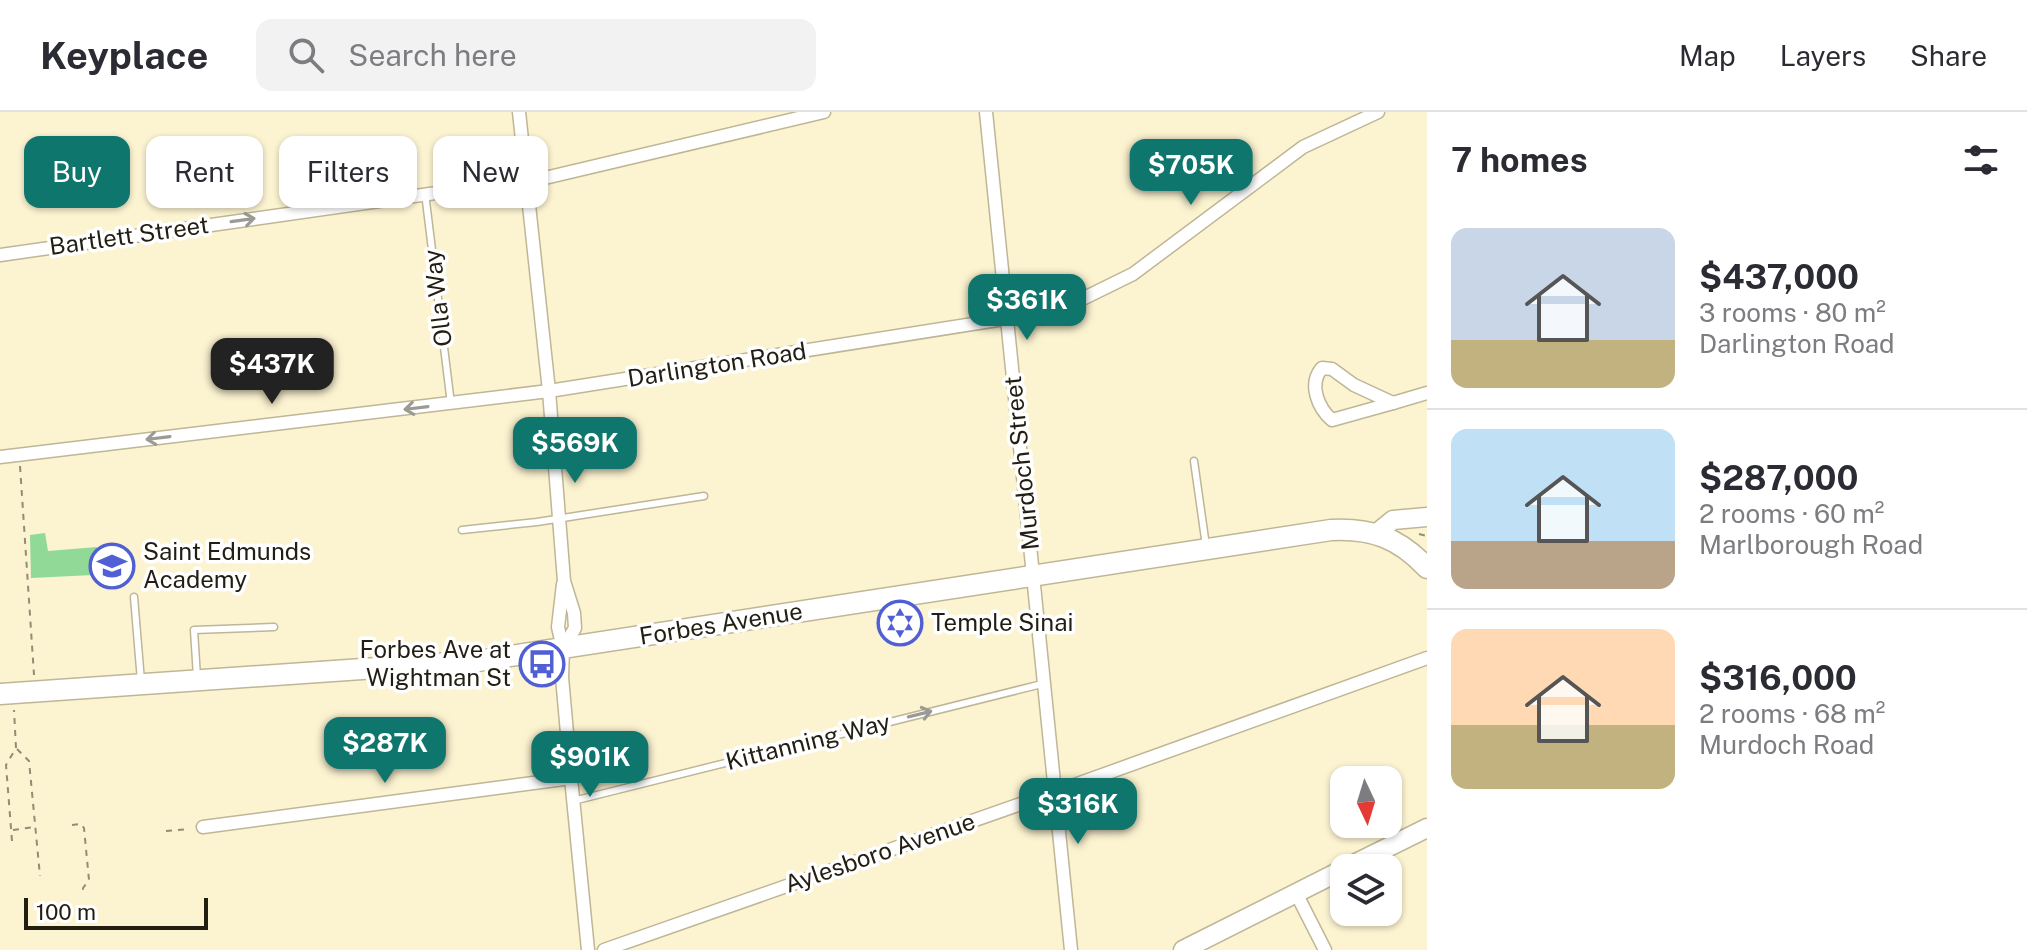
<!DOCTYPE html>
<html lang="en">
<head>
<meta charset="utf-8">
<style>
	body { margin:0; font-family:"Public Sans",sans-serif; background:#f2f2f3; color:#2b2b33; height:100vh; display:flex; flex-direction:column; font-size:30px; white-space:nowrap }
	* { box-sizing:border-box; margin:0 }
	p { font-size:26px; color:#7c7c81 }
	.icon { flex:none; width:44px; height:44px; fill:none; stroke:currentColor; stroke-width:2; stroke-linecap:round; stroke-linejoin:round }
	.map { position:relative; flex:1; overflow:hidden }
	.drawer { display:flex; flex-direction:column; background:#fff; width:600px }
	.drawer>* { flex:none }
	.banner { position:absolute; left:24px; top:24px; width:760px; height:72px; display:flex; gap:16px }
	.needle { width:52px; rotate:176deg }
	.tools { position:absolute; left:1330px; top:654px; display:grid; gap:16px }
	.tools a { display:grid; place-items:center; width:72px; height:72px; border-radius:16px; background:#fff; box-shadow:0 2px 6px #0004; font-size:40px }
	.scale { position:absolute; left:24px; bottom:20px; width:184px; box-sizing:border-box; padding-left:8px; border:4px solid #221e12; border-top:0; font-size:22px; line-height:28px; white-space:nowrap; color:#221e12; -webkit-text-stroke:6px #fff; paint-order:stroke }
	.price { position:absolute; translate:-50% -68px; padding:0 18px; border-radius:16px; background:#0f766e; color:#fff; font-size:26px; line-height:52px; filter:drop-shadow(0 2px 4px #0008) }
	.price::after { content:''; position:absolute; left:50%; top:48px; width:24px; height:18px; margin-left:-12px; background:inherit; clip-path:polygon(0 0,100% 0,50% 100%) }
	.price.active { background:#222; color:#fff }
	ul { padding:0; list-style:none }
	li { display:flex; align-items:center; gap:24px; height:200px; padding:0 24px }
	li+li { border-top:2px solid #e1e1e2 }
	li span { display:grid; place-items:center; flex:none; width:224px; height:160px; border-radius:16px; color:#555 }
	li>.icon { margin-inline-start:auto }
	span .icon { width:96px; height:96px; fill:#fffc; stroke-width:1 }
	li b { font-size:34px }
	h2 { display:flex; justify-content:space-between; align-items:center; height:96px; padding:0 24px; font-size:34px }
	.pill { padding:0 28px; border-radius:16px; background:#fff; box-shadow:0 2px 6px #0004; font-size:28px; line-height:72px }
	.pill.active { background:#0f766e; color:#fff }
	header { display:flex; align-items:center; gap:48px; box-sizing:border-box; height:112px; padding:0 40px; background:#fff; border-bottom:2px solid #e1e1e2 }
	header strong { font-size:38px }
	nav { display:flex; gap:44px; margin-inline-start:auto; font-size:28px }
	.search { width:560px; height:72px; background:#f2f2f3; display:flex; align-items:center; gap:20px; box-sizing:border-box; padding:0 28px; border-radius:16px; color:#7c7c81; font-size:30px }
	main { display:flex; flex:1; min-height:0 }
	.map>svg:first-child { display:block }
	.green { fill:#90d996 }
	.lines { fill:none; stroke-linecap:round; stroke-linejoin:round }
	.lane-casing { stroke:#bfb696; stroke-width:9 }
	.street-casing { stroke:#bfb696; stroke-width:15 }
	.secondary-casing { stroke:#bfb696; stroke-width:21 }
	.primary-casing { stroke:#bfb696; stroke-width:23 }
	.path { stroke:#928c74; stroke-width:2; stroke-dasharray:6 6; stroke-linecap:butt }
	.lane { stroke:#fff; stroke-width:6 }
	.street { stroke:#fff; stroke-width:12 }
	.secondary { stroke:#fff; stroke-width:18 }
	.primary { stroke:#fff; stroke-width:20 }
	.oneway { stroke:#9c9a94 }
	.labels { text-anchor:middle; stroke-width:7; stroke-linejoin:round; paint-order:stroke }
	.street-label { font-size:24px; fill:#221e12; stroke:#fff }
	.poi-label { font-size:24px; fill:#221e12; stroke:#fff; text-anchor:start }
</style>
</head>
<body>
<header>
<strong>Keyplace</strong>
<div class="search"><svg class="icon" aria-label="search" viewBox="0 0 24 24"><circle cx="10" cy="10" r="6"/><path d="M15 15l6 6"/></svg>Search here</div>
<nav><a>Map</a><a>Layers</a><a>Share</a></nav>
</header>
<main>
<div class="map">
<svg width="1427" height="838" viewBox="0 0 1427 838">
	<rect width="100%" height="100%" fill="#fcf3d1"/>
	<polygon class="green" points="45,421 48,439 97,435 97,448 91,449 93,463 31,466 30,423"/>
	<g class="lines">
		<g class="lane-casing">
			<g id="lane">
				<polyline points="425,81 451,292"/>
				<polyline points="1194,349 1206,434"/>
				<polyline points="462,418 537,410 704,384"/>
				<polyline points="134,485 141,569"/>
				<polyline points="197,565 194,518 274,515"/>
				<polyline points="573,689 1042,572"/>
			</g>
		</g>
		<g class="street-casing">
			<g id="street">
				<polyline points="519,0 549,279 564,469 574,501 575,516 563,537"/>
				<polyline points="986,0 1071,838"/>
				<polyline points="0,143 549,65 824,0"/>
				<path d="M1322,256L1332,257L1354,273L1393,291L1332,308C1318,296 1308,272 1322,256Z"/>
				<polyline points="1393,291 1427,281"/>
				<polyline points="0,345 549,279 1023,204 1072,192 1133,162 1303,35 1378,0"/>
				<polyline points="563,472 558,515 563,537 562,565 571,666 588,838"/>
				<polyline points="203,715 571,666"/>
				<polyline points="1296,781 1325,838"/>
				<polyline points="604,838 1055,680 1427,546"/>
			</g>
		</g>
		<g class="secondary-casing">
			<g id="secondary">
				<polyline points="1377,421 1393,408 1427,405"/>
				<polyline points="1346,756 1427,716"/>
				<polyline points="1183,838 1344,757"/>
			</g>
		</g>
		<g class="primary-casing">
			<path id="primary" d="M0,582L478,549L1331,418C1372,416 1399,426 1427,456"/>
		</g>
		<g class="path">
			<polyline points="20,354 34,563"/>
			<polyline points="1419,422 1427,424"/>
			<polyline points="17,637 29,649 40,764"/>
			<polyline points="72,713 81,712 84,716 89,768 83,776 83,782"/>
			<polyline points="13,718 34,715"/>
			<polyline points="166,719 190,717"/>
			<polyline points="12,729 6,653 16,636 14,598"/>
		</g>
		<use href="#lane" class="lane"/>
		<use href="#street" class="street"/>
		<use href="#secondary" class="secondary"/>
		<use href="#primary" class="primary"/>
	</g>
	<defs><path id="oneway-shaft" d="M-6 0H5M1.5-3L5.5 0L1.5 3" fill="none" stroke-width="1.6" stroke-linecap="round" stroke-linejoin="round" transform="scale(2)"/></defs>
	<g class="oneway">
		<use href="#oneway-shaft" transform="translate(243 108) rotate(-8)"/>
		<use href="#oneway-shaft" transform="translate(416 296) rotate(173)"/>
		<use href="#oneway-shaft" transform="translate(158 326) rotate(173)"/>
		<use href="#oneway-shaft" transform="translate(920 602) rotate(-14)"/>
	</g>
	<defs>
		<g id="school-ring" transform="scale(2.3)"><circle r="9.5" fill="#fff" stroke="#515fd5" stroke-width="1.5"/><path d="M0-5L7-2L0 1L-7-2ZM-4 1L0 2.5L4 1V4Q0 6-4 4Z" fill="#515fd5"/></g>
		<g id="synagogue-ring" transform="scale(2.3)"><circle r="9.5" fill="#fff" stroke="#515fd5" stroke-width="1.5"/><path d="M0-6.5L5.6 3.2H-5.6ZM0 6.5L5.6-3.2H-5.6Z" fill="#515fd5"/></g>
		<g id="bus-ring" transform="scale(2.3)"><circle r="9.5" fill="#fff" stroke="#515fd5" stroke-width="1.5"/><path d="M-5-6H5V4H4V6H2V4H-2V6H-4V4H-5ZM-3.5-4V0h7V-4ZM-3.5 1.2v1.5H-2V1.2ZM2 1.2v1.5H3.5V1.2Z" fill="#515fd5"/></g>
	</defs>
	<g fill-rule="evenodd">
		<use href="#school-ring" x="112" y="454"/>
		<use href="#synagogue-ring" x="900" y="511"/>
		<use href="#bus-ring" x="542" y="552"/>
	</g>
	<g class="labels">
		<g class="street-label">
			<text transform="translate(129 124) rotate(-8)" y="8">Bartlett Street</text>
			<text transform="translate(438 186) rotate(-97)" y="8">Olla Way</text>
			<text transform="translate(717 253) rotate(-9)" y="8">Darlington Road</text>
			<text transform="translate(1022 351) rotate(-96)" y="8">Murdoch Street</text>
			<text transform="translate(721 512) rotate(-9)" y="8">Forbes Avenue</text>
			<text transform="translate(808 630) rotate(-14)" y="8">Kittanning Way</text>
			<text transform="translate(880 741) rotate(-19)" y="8">Aylesboro Avenue</text>
		</g>
		<g class="poi-label">
			<text x="143" y="448">Saint Edmunds<tspan x="143" dy="28">Academy</tspan></text>
			<text x="931" y="519">Temple Sinai</text>
			<text x="511" y="546" text-anchor="end">Forbes Ave at<tspan x="511" dy="28">Wightman St</tspan></text>
		</g>
	</g>
</svg>
<div class="tools">
<a><svg class="needle" viewBox="-14 -14 28 28"><path d="M0-13l5 13h-10z" fill="#e53935"/><path d="M0 13l5-13h-10z" fill="#7c7c81"/></svg></a>
<a><svg class="icon" aria-label="layers" viewBox="0 0 24 24"><path d="M12 4l9 5-9 5-9-5zM3 14l9 5 9-5"/></svg></a>
</div>
<div class="scale">100 m</div>
<b class="price" style="left:1191px;top:95px">$705K</b>
<b class="price" style="left:1027px;top:230px">$361K</b>
<b class="price active" style="left:272px;top:294px">$437K</b>
<b class="price" style="left:575px;top:373px">$569K</b>
<b class="price" style="left:385px;top:673px">$287K</b>
<b class="price" style="left:590px;top:687px">$901K</b>
<b class="price" style="left:1078px;top:734px">$316K</b>
<div class="banner">
<a class="pill active">Buy</a>
<a class="pill">Rent</a>
<a class="pill">Filters</a>
<a class="pill">New</a>
</div>
</div>
<section class="drawer">
<h2>7 homes<svg class="icon" aria-label="filters" viewBox="0 0 24 24"><path d="M4 7h16M4 17h16"/><circle cx="9" cy="7" r="2"/><circle cx="15" cy="17" r="2"/></svg></h2>
<ul>
<li><span style="background:linear-gradient(#c9d6e8 70%,#c2b280 0)"><svg class="icon" aria-label="home" viewBox="0 0 24 24"><path d="M3 11l9-7 9 7M6 9v11h12V9"/></svg></span><div><b>$437,000</b><p>3 rooms · 80 m²</p><p>Darlington Road</p></div></li>
<li><span style="background:linear-gradient(#bfe0f5 70%,#b9a48a 0)"><svg class="icon" aria-label="home" viewBox="0 0 24 24"><path d="M3 11l9-7 9 7M6 9v11h12V9"/></svg></span><div><b>$287,000</b><p>2 rooms · 60 m²</p><p>Marlborough Road</p></div></li>
<li><span style="background:linear-gradient(#ffd9b3 60%,#c2b280 0)"><svg class="icon" aria-label="home" viewBox="0 0 24 24"><path d="M3 11l9-7 9 7M6 9v11h12V9"/></svg></span><div><b>$316,000</b><p>2 rooms · 68 m²</p><p>Murdoch Road</p></div></li>
</ul>
</section>
</main>
</body>
</html>
